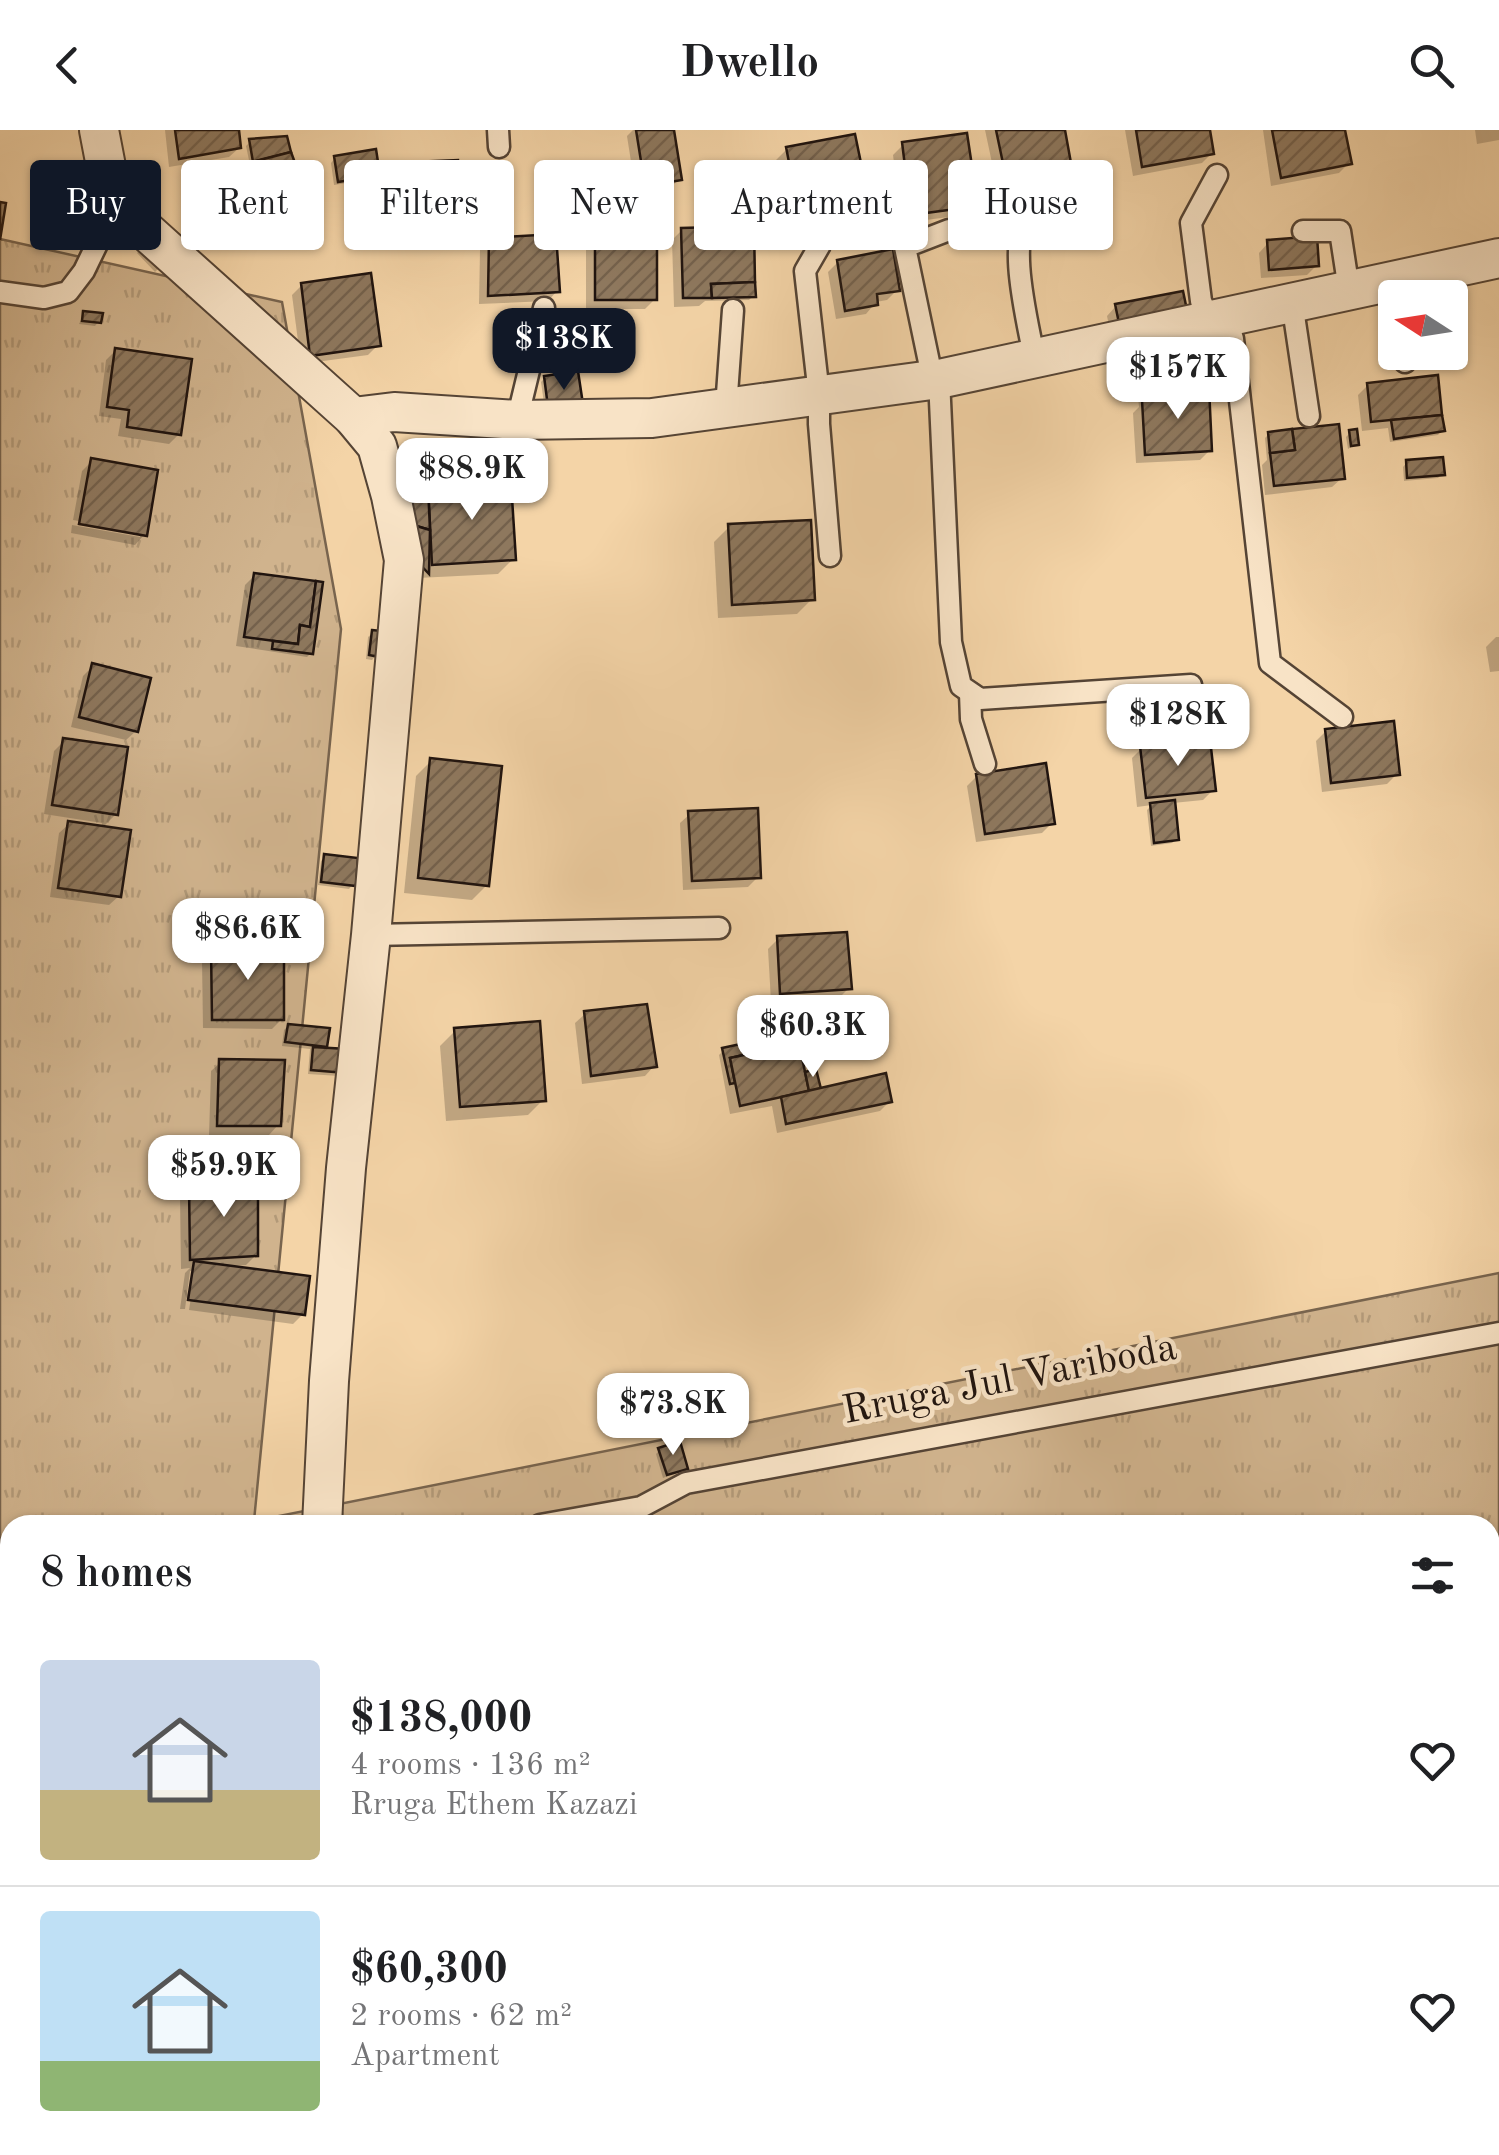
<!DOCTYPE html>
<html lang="en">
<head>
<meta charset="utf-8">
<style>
	body { margin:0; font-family:"Old Standard TT",serif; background:#f6f6f6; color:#202124; height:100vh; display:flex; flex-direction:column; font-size:38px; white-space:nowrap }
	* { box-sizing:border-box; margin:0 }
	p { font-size:32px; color:#757577 }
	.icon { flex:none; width:55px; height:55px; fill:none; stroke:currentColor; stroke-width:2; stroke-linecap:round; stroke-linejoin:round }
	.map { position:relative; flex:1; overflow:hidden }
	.details { position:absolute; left:0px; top:1385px; width:1500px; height:640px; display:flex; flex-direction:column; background:#fff; border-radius:30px 30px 0 0; box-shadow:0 2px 8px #0004 }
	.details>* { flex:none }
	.guide { position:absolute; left:30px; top:30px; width:1440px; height:90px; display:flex; gap:20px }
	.needle { width:65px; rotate:282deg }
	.tools { position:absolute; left:1378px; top:150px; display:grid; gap:20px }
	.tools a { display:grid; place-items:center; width:90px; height:90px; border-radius:10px; background:#fff; box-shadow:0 2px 8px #0004; font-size:50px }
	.price { position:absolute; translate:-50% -85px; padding:0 22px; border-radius:20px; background:#fff; color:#222; font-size:32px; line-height:65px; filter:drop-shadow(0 2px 5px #0008) }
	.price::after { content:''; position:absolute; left:50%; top:60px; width:30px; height:22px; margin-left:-15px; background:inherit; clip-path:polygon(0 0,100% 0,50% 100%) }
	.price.current { background:#111827; color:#fff }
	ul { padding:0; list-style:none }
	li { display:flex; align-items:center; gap:30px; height:250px; padding:0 40px }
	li+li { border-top:2px solid #e0e0e0 }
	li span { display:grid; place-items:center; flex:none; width:280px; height:200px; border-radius:10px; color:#555 }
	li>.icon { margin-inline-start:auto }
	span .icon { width:120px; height:120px; fill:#fffc; stroke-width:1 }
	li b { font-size:42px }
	h2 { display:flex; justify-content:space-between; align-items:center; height:120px; padding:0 40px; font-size:42px }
	.pill { padding:0 35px; border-radius:10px; background:#fff; box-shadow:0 2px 8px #0004; font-size:35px; line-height:90px }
	.pill.current { background:#111827; color:#fff }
	header { display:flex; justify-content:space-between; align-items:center; height:130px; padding:0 40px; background:#fff; font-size:45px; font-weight:600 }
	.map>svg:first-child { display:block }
	.grass { fill:url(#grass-tufts); stroke:#78644e; stroke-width:2.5; fill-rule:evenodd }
	.shadow { fill:#0003 }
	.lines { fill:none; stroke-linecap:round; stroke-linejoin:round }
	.canal { stroke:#ac9373; stroke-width:38 }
	.building { fill:url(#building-hatch); stroke:#20140f; stroke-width:2.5 }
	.service-casing { stroke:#554435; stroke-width:25 }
	.minor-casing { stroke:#554435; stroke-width:42 }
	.service { stroke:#f8e3c6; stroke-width:20 }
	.minor { stroke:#f8e3c6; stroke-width:38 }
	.labels { text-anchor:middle; stroke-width:9; stroke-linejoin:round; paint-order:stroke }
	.street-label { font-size:40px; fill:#20140f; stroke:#f8e3c6 }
</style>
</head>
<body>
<header><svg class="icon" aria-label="back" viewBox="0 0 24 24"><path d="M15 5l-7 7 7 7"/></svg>Dwello<svg class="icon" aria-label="search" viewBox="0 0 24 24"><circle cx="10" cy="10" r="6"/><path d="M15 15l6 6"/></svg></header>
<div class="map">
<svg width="1499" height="2025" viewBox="0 0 1499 2025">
	<defs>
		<pattern id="grass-tufts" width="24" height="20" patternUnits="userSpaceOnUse" patternTransform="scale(2.5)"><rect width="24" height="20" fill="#d0b38d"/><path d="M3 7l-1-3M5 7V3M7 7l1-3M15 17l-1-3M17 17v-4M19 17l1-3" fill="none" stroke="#b29978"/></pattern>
		<pattern id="building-hatch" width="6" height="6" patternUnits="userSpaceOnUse" patternTransform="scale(2.5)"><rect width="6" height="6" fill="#8e785e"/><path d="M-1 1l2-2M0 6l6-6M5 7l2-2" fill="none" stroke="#74614c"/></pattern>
	</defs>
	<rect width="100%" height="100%" fill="#f4d4a7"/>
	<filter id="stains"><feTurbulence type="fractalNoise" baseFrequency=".002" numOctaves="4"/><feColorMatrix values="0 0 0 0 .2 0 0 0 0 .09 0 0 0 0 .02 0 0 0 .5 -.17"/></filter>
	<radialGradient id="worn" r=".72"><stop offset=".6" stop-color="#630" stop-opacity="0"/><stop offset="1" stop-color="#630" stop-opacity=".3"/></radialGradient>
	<path class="grass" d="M0,109L282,172L341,499L254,1391L1499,1143V2025H0ZM10,1395H1490V2015H10Z"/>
	<g class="shadow">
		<polygon points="165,0 236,0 239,18 229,27 169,37"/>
		<polygon points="633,0 671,0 679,49 669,59 636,64 627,6"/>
		<polygon points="985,0 1062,0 1071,43 1061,53 999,66"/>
		<polygon points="1125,0 1207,0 1212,23 1202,33 1133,46"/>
		<polygon points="1263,0 1343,0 1349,33 1339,43 1271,56"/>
		<polygon points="1475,0 1499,0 1499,10 1477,14"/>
		<polygon points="250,12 305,90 295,99 229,116 217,64 223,59 220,46 225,41 250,35 246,16"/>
		<polygon points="903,15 975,75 965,85 902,93 893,25"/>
		<polygon points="787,19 860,40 875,86 860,101 782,116 774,77 780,71 772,34"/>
		<polygon points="335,28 377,44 373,49 334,55 331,33"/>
		<polygon points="41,34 73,62 68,66 34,63 37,38"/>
		<polygon points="389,35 458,103 448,113 431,113 430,106 382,108 379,45"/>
		<polygon points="682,100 753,166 749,170 705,171 699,176 674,177 672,110"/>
		<polygon points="596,105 655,169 645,179 586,179 586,115"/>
		<polygon points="490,110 557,161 548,171 479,174 480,120"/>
		<polygon points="147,113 165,132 155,142 137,123"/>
		<polygon points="1268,113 1317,135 1307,145 1261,148 1259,123"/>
		<polygon points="838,132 897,160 887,170 876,172 866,184 836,189 828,142"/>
		<polygon points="302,155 378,215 368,225 301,234 292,165"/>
		<polygon points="1181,164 1111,206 1107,186 1116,176"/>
		<polygon points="84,184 99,191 95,196 79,194"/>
		<polygon points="116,220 179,304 169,314 118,306 121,289 99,286 106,230"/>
		<polygon points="576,244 546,288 541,252 545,248"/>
		<polygon points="1368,255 1442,300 1438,305 1390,312 1388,298 1362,301 1358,265"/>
		<polygon points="1143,263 1210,320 1200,330 1136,333 1133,283 1139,277 1138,267"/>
		<polygon points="1350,303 1356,314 1348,319 1346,307"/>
		<polygon points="1269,304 1342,348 1332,357 1265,365 1262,335 1267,330 1265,308"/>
		<polygon points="92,331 144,405 135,415 71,403 72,395 140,407 140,402 73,390 82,341"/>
		<polygon points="1407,332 1442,344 1438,348 1404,351 1403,337"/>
		<polygon points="509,354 513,429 498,444 418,448 428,359"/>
		<polygon points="729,397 812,469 797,484 718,488 714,412"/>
		<polygon points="255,445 311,523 307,527 236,516 245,455"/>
		<polygon points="373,503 376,525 372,530 366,529 368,507"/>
		<polygon points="1496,507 1499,507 1499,541 1490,542 1486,517"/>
		<polygon points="93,536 136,601 126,610 71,597 83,546"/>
		<polygon points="1326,601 1397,644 1387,654 1322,662 1316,611"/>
		<polygon points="64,611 116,684 102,698 119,766 109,775 50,767 59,703 69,694 101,698 102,693 44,684 54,621"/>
		<polygon points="1142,618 1213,660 1203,670 1173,673 1177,709 1172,713 1151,716 1147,680 1152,675 1137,677 1132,628"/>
		<polygon points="431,631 487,755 472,770 404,763 416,646"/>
		<polygon points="977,646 1052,693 1042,703 976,712 967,656"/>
		<polygon points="690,684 758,747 748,757 683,760 680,693"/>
		<polygon points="325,727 353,754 349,759 318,755 321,731"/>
		<polygon points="778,809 849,858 839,868 771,872 768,819"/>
		<polygon points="212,820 282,889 272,899 203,898 202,830"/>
		<polygon points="585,884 654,936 645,946 582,954 575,893"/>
		<polygon points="288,896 327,900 324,920 343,942 339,946 308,944 310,919 282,916 284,900"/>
		<polygon points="455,901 543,970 528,985 446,991 440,916"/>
		<polygon points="723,921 803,947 819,961 890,971 880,981 777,1003 772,976 730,984 719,925"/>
		<polygon points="221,932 278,995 269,1005 209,1005 211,941"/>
		<polygon points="190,1057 256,1125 246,1135 230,1136 303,1184 293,1194 189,1180 195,1141 190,1141 185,1179 180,1179 185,1143 190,1138 181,1139 180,1067"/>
		<polygon points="660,1320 685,1339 663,1348 656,1324"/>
		<polygon points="300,2015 384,2015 300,2023"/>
	</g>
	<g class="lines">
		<polyline class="canal" points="218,2025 219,2015"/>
	</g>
	<g class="building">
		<polygon points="175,0 239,0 241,18 179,29"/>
		<polygon points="636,0 674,0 682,50 645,56"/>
		<polygon points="996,0 1065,0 1073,44 1008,57"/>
		<polygon points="1136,0 1210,0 1214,24 1142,37"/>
		<polygon points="1272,0 1345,0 1352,34 1281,48"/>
		<polygon points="967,3 978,76 911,85 902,12"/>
		<polygon points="855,4 862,38 868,36 878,87 796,102 788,59 794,58 786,17"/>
		<polygon points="287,6 291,22 253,32 249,9"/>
		<polygon points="376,19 380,45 338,52 334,26"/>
		<polygon points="291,22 295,33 226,52 224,39"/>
		<polygon points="458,30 461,104 439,105 439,98 390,99 388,33"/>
		<polygon points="40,32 78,35 75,63 37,59"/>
		<polygon points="295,33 308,90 238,108 226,52"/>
		<polygon points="0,72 6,73 0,110"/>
		<polygon points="754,96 755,152 711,154 712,168 683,168 681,98"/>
		<polygon points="657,102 657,170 595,170 595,103"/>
		<polygon points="556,104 560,162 488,166 489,108"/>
		<polygon points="1317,106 1319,136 1269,140 1267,110"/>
		<polygon points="893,119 900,161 877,164 878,175 845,181 837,130"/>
		<polygon points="371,143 381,216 310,226 301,153"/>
		<polygon points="755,152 756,167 712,168 711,154"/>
		<polygon points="1183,161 1188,185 1120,198 1115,174"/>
		<polygon points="83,181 103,183 101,193 82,191"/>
		<polygon points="115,218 192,229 181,305 127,297 129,280 107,277"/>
		<polygon points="578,241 584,281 549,285 544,246"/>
		<polygon points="1438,245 1442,285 1371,292 1367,253"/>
		<polygon points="1209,257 1212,321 1145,325 1142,270 1164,269 1164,259"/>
		<polygon points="1164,259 1164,269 1142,270 1142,260"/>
		<polygon points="1442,285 1445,301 1394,309 1391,290"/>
		<polygon points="1339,294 1345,349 1274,356 1270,323 1295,320 1292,299"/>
		<polygon points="1292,299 1295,320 1270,323 1268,302"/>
		<polygon points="1357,299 1359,315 1351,316 1349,300"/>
		<polygon points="1443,327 1445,345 1407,348 1406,330"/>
		<polygon points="91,328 158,340 147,406 79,394"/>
		<polygon points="511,352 516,430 432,435 428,356"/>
		<polygon points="428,356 430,400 413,395 407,359"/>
		<polygon points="811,390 815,470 732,475 728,394"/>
		<polygon points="413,395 430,400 429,444 414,428"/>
		<polygon points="254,443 316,451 310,497 300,495 298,514 244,507"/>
		<polygon points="316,451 323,452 313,524 272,519 273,511 298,514 300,495 310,497"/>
		<polygon points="372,500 382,501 379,527 369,525"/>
		<polygon points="92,533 151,548 138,602 79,587"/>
		<polygon points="1394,591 1400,645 1331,653 1325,599"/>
		<polygon points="63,608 128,617 118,685 52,675"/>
		<polygon points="1210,609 1216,661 1146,668 1140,616"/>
		<polygon points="430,628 502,636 489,756 418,748"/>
		<polygon points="1046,633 1055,694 985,704 976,644"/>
		<polygon points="1175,670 1179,710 1154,713 1150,673"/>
		<polygon points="758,678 761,748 692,751 688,681"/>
		<polygon points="68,691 131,700 121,767 58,758"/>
		<polygon points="324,724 358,728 356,756 321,752"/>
		<polygon points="847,802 852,859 780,864 777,806"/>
		<polygon points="284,815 284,890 212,890 211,818"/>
		<polygon points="647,874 657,937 591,946 584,881"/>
		<polygon points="540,891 546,971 460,977 454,898"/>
		<polygon points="288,894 330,898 327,917 285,912"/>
		<polygon points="796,902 799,913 730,928 735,953 730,954 722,918"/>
		<polygon points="799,913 809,961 740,976 730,928"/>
		<polygon points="313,917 347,919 345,943 311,940"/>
		<polygon points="219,929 285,930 281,996 217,996"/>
		<polygon points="816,939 821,959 809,961 805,942"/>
		<polygon points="886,943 892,972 786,994 781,967"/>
		<polygon points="258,1050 258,1126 190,1130 189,1055"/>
		<polygon points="194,1131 310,1146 305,1185 188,1170"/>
		<polygon points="680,1311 688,1339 667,1345 658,1318"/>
		<polygon points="105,2015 127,2015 126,2025 104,2025"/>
	</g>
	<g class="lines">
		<g class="service-casing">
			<g id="service">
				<polyline points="498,0 499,17"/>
				<polyline points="1303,101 1340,101 1349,160"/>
				<polyline points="820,115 805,141 819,265 819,294 830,426"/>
				<polyline points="1387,152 1395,198"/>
				<polyline points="0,162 44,168 68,162 84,141 98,112 126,83"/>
				<polyline points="1292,172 1309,286"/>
				<polyline points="1226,186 1233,209 1270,533 1342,587"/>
				<polyline points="1209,190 1201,171 1191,93 1217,45"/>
				<polyline points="1170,198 1178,215 1182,248"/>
				<polyline points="1402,222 1405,232"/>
				<path d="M1034,227C1028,192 1005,107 1031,81C1038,74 1051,71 1060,68"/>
				<polyline points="939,249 951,512 961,556 980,569 1191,555 1197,594"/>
				<polyline points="927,250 929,232 905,117 949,100"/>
				<polyline points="726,278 733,180"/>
				<polyline points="517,290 544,178"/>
				<polyline points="970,563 971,589 985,634"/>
				<polyline points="371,805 719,798"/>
				<polyline points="540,1395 641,1377 686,1353 1499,1203"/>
			</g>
		</g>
		<g class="minor-casing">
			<g id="minor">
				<polyline points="99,0 108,47 126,83 353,287 377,316 391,366 404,430 371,805 346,1038 329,1251 322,1395"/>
				<polyline points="353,287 394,282 517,290 652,288 939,249 1499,128"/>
				<polyline points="273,2025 273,2015"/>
			</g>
		</g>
		<use href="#service" class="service"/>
		<use href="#minor" class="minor"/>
	</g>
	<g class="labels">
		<g class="street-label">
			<text transform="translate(1009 1247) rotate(-11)" y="14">Rruga Jul Variboda</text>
		</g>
	</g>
	<rect width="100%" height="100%" filter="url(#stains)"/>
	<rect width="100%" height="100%" fill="url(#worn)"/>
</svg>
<div class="tools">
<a><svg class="needle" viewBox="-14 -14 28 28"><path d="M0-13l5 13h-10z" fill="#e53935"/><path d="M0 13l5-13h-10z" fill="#757577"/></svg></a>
</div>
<b class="price current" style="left:564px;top:263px">$138K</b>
<b class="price" style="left:1178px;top:292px">$157K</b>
<b class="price" style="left:472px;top:393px">$88.9K</b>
<b class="price" style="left:1178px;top:639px">$128K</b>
<b class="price" style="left:248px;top:853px">$86.6K</b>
<b class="price" style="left:813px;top:950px">$60.3K</b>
<b class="price" style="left:224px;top:1090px">$59.9K</b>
<b class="price" style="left:673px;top:1328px">$73.8K</b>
<div class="guide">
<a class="pill current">Buy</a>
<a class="pill">Rent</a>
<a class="pill">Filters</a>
<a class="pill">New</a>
<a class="pill">Apartment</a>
<a class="pill">House</a>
</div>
<section class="details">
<h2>8 homes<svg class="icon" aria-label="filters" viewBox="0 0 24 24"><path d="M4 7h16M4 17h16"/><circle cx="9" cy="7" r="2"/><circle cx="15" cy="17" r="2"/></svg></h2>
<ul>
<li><span style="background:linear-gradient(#c9d6e8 65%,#c2b280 0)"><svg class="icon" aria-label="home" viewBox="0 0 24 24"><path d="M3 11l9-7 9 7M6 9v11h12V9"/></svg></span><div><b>$138,000</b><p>4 rooms · 136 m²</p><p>Rruga Ethem Kazazi</p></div><svg class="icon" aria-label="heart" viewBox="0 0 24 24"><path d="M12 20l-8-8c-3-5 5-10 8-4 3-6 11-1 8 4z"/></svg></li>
<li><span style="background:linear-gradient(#bfe0f5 75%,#8fb573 0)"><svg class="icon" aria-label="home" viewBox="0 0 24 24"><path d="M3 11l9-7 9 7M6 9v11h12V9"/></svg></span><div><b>$60,300</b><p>2 rooms · 62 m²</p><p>Apartment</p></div><svg class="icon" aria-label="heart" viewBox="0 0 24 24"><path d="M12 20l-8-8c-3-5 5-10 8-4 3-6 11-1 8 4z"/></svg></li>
</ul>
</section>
</div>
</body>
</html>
